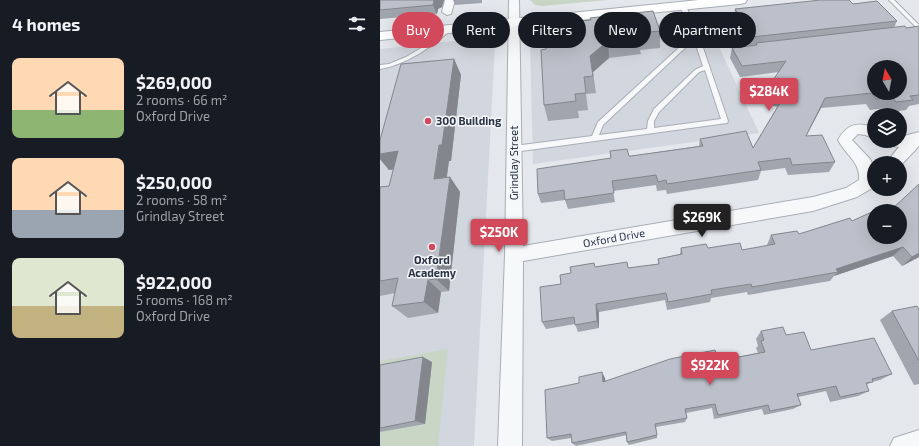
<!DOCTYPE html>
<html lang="en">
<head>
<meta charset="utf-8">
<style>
	body { margin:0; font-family:"Exo 2",sans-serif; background:#20242c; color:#f1f3f6; height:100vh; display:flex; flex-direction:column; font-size:15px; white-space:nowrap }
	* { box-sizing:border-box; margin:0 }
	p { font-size:13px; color:#9ea1a6 }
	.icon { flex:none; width:22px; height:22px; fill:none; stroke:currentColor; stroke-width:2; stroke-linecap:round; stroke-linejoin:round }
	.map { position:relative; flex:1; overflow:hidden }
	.drawer { display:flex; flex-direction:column; background:#171b24; width:380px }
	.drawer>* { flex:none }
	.banner { position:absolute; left:12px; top:12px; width:380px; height:36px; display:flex; gap:8px }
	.needle { width:26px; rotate:350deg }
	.controls { position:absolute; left:487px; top:60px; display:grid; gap:8px }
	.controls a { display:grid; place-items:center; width:40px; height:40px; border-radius:50%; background:#171b24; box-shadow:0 4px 16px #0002; font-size:20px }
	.price { position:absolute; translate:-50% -34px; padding:0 9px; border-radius:4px; background:#d1495b; color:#fff; font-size:13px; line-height:26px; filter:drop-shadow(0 1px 2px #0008) }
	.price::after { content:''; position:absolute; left:50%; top:24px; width:12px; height:9px; margin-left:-6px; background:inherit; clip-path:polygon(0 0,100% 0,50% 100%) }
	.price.active { background:#222; color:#fff }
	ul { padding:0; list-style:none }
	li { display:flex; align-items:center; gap:12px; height:100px; padding:0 12px }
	li span { display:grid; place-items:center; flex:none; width:112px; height:80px; border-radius:8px; color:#555 }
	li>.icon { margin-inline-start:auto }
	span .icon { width:48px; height:48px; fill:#fffc; stroke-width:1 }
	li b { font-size:17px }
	h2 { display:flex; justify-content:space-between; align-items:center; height:48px; padding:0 12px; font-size:17px }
	.pill { padding:0 14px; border-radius:18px; background:#171b24; box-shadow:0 4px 16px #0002; font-size:14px; line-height:36px }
	.pill.active { background:#d1495b; color:#fff }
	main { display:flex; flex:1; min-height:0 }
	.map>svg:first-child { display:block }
	.built { fill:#d2d6de }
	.green { fill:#c9d6c5 }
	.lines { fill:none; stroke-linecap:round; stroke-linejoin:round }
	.lane-casing { stroke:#a9aeb7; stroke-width:2 }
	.street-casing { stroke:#a9aeb7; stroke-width:2 }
	.secondary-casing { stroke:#a9aeb7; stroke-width:2 }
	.lane { fill:#f7f8fa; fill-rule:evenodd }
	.street { fill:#f7f8fa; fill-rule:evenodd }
	.secondary { fill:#fff; fill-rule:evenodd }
	.wall { fill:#a1a5ae }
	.shaded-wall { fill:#83868d }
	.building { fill:#bbc0ca; stroke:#83868d; fill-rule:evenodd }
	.poi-dot { fill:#d1495b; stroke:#f4f6f9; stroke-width:1.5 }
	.labels { text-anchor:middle; stroke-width:3; stroke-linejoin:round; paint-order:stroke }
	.poi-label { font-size:11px; font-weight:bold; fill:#2b3445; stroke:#f4f6f9; text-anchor:start }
	.street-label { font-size:11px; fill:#2b3445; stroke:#f4f6f9 }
</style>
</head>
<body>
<main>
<section class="drawer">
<h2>4 homes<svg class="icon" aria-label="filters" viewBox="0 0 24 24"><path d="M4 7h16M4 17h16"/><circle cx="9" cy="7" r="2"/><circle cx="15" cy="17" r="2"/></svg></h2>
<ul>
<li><span style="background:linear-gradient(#ffd9b3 65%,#8fb573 0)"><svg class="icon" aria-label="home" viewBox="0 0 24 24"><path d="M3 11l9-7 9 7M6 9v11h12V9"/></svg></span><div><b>$269,000</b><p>2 rooms · 66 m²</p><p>Oxford Drive</p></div></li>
<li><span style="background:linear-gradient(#ffd9b3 65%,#9aa5b1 0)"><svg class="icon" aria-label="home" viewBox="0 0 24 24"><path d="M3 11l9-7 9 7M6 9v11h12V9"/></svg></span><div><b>$250,000</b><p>2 rooms · 58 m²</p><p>Grindlay Street</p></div></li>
<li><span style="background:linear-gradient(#dfe7d0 60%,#c2b280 0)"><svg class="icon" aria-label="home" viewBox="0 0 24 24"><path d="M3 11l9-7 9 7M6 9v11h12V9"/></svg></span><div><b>$922,000</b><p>5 rooms · 168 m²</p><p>Oxford Drive</p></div></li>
</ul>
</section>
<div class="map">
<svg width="539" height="446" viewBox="0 0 539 446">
	<rect width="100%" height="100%" fill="#e4e7ec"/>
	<g class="built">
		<polygon points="326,19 379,133 153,164 150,44 154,36"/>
		<polygon points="101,38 110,39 115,43 94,446 0,446 0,49"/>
	</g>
	<g class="green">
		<polygon points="150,0 228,0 162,6 155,5"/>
		<polygon points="68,349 58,446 0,446 0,361"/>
	</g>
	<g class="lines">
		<g class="lane-casing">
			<g id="lane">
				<polygon points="509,0 514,0 539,25 539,30"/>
				<path d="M301,5L306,6L320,39L348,121L347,123L134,152L132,151L131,149L134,146L212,136L218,122L303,44L315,42L300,6ZM316,45L323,66L315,70L274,109L268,121L267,129L219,135L223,125L307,46ZM325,70L341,119L274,128V121L279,112L319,72Z"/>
				<path d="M69,27L71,28V30C49,48 28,64 0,69V65L9,64L26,57L43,47Z"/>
			</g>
		</g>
		<g class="street-casing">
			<g id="street">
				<polygon points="65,0 75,0 71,14 67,15 62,12"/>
				<path d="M129,0H139L143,246L433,197L466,188L479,180C481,163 466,155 458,140C467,124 477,122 494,127V138L485,135L478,134L472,140L490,159L494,168V187L477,197L433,211L143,261L142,446H118L125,255Z"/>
				<polygon points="539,132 539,146 520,166 520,163 506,163 519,147 508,145 506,141 520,141 520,137"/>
				<polygon points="539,430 539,446 510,446 514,438"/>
			</g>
		</g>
		<g class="secondary-casing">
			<polygon id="secondary" points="319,0 367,0 365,3 360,4 0,40 0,32"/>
		</g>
		<use href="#lane" class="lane"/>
		<use href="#street" class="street"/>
		<use href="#secondary" class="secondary"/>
	</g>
	<g class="wall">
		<polygon points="0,0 64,0 62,7 58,9 57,14 0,19"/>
		<polygon points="73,0 102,0 102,3 75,5"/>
		<polygon points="473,4 517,21 514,28 526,28 539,26 539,104 529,106 526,110 510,112 506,108 490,110 486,104 441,108 426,135 455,162 449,172 408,175 405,168 381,171 378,180 287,194 286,190 277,191 276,185 233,191 235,202 188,209 185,200 161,203 158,194 231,158 230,151 251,156 319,146 320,139 373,148 397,107 391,105 394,96 388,94 391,83 399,72 360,77 350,58 352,48 369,46 354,18 355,9"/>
		<polygon points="280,31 280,48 260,50 261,54 229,58 213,72 216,93 206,94 208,110 198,111 199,118 168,121 164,105 166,49 166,32"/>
		<polygon points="74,59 81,75 71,161 69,161 67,177 70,177 80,192 69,291 61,292 58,313 28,318 12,306 15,293 0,296 0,187 9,186 14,169 9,170 0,159 0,140"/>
		<polygon points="472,221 520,237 539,257 522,266 513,256 454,276 450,281 368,295 367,292 331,298 330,302 287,310 285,300 219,312 219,328 198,332 195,324 166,329 162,322 181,284 191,273 215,267 248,268 278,264 278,259 300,254 301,248 328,248 362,250 387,246 387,245 391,235 419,234"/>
		<polygon points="539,309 539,384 534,385 500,320 512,311"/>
		<polygon points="381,331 406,335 431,350 512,374 500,380 492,382 486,385 489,391 478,396 450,402 446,391 418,397 421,405 413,409 384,415 382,409 334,419 332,408 306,413 307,418 305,422 276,427 277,435 277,438 249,445 247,442 247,435 196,446 192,443 191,438 172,441 167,438 225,378 225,381 378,353 376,348 378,346 376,339"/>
		<polygon points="52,362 45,424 0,432 0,365"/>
	</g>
	<g class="shaded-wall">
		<polygon points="54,0 64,0 62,7 58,9 57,14 53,5"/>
		<polygon points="228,41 229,58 212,73 210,56"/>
		<polygon points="74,59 81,75 71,161 69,161 64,194 54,179"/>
		<polygon points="445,98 441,108 421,146"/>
		<polygon points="18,151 30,167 9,170 0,159 0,154"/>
		<polygon points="70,177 80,192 69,291 56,279"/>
		<polygon points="523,247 513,256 454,276 458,272 456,269"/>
		<polygon points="539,253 539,257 522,266 532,257"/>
		<polygon points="48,280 61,292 58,313 44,302"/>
		<polygon points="216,304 219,312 219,328 217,321"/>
		<polygon points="43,357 52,362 45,424 35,421"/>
		<polygon points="222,372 225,378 226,387 223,382"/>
	</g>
	<g class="building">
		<polygon points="0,0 54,0 53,5 0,10"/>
		<polygon points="441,0 469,0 473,4 497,1 517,21 372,37 355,9"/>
		<polygon points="273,11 280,31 259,33 260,38 228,41 210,56 213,76 204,77 206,93 195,94 196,101 164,105 161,50 166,49 166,32 179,31 178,23 211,20 210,18"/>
		<path d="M525,26L526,28L539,26V95L530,96L533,100L516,102L512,97L496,99L492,93L445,98L426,136L442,135L455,162L412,165L410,158L378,162L381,170L287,184L286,180L278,182L276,175L232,181L234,193L185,200L184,190L158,194L157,169L231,158L230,151L247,149L249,156H251L323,146L320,139L366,131L373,148L403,98L395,95L400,86L391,83L406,61L362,66L352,48L377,45L376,43ZM494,67H520V93H494Z"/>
		<polygon points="74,59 62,145 59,145 54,179 70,177 56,279 48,280 44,302 12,306 18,278 0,281 0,187 9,186 18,151 0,154 0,140 21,64"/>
		<polygon points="539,184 539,253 532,257 523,247 456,269 458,272 372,287 371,284 331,290 332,294 288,302 286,293 216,304 217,321 195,325 194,317 162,322 160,287 181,284 180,275 191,273 190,267 214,263 215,267 247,262 248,268 279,264 278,259 302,254 301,248 326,244 328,248 360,243 362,250 395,244 391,235 417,231 419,234 470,218 472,221 494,211 494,237 520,237 520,211 494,211 507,205 512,209"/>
		<polygon points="537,306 539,309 539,361 512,311"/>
		<polygon points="403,327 406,335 424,332 431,350 494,338 512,374 492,379 493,382 486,383 489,391 460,397 456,386 417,394 421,405 390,411 388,405 338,415 335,404 305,409 307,418 275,424 277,435 247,442 246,432 192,443 191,434 167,438 165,390 199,383 199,377 222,372 223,382 290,359 335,350 338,361 385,352 381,341 384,340 381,331"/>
		<polygon points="43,357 35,421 0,428 0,365"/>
	</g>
	<g class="poi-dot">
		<circle cx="48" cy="121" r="4"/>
		<circle cx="52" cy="247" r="4"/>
	</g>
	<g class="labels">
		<g class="poi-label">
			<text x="56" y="125">300 Building</text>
			<text x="52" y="264" text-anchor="middle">Oxford<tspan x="52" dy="13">Academy</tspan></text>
		</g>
		<g class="street-label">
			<text transform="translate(134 163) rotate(-90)" y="4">Grindlay Street</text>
			<text transform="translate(234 238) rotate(-10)" y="4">Oxford Drive</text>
		</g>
	</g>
</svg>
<div class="controls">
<a><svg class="needle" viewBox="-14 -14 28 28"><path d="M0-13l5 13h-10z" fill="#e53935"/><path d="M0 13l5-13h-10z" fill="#9ea1a6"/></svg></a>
<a><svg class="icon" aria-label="layers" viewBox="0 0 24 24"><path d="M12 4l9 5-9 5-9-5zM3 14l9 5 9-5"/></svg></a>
<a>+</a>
<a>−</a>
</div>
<b class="price" style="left:389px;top:112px">$284K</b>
<b class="price active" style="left:322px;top:238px">$269K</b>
<b class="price" style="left:119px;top:253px">$250K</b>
<b class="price" style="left:330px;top:386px">$922K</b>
<div class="banner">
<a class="pill active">Buy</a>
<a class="pill">Rent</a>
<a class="pill">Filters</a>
<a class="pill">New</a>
<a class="pill">Apartment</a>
</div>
</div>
</main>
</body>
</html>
